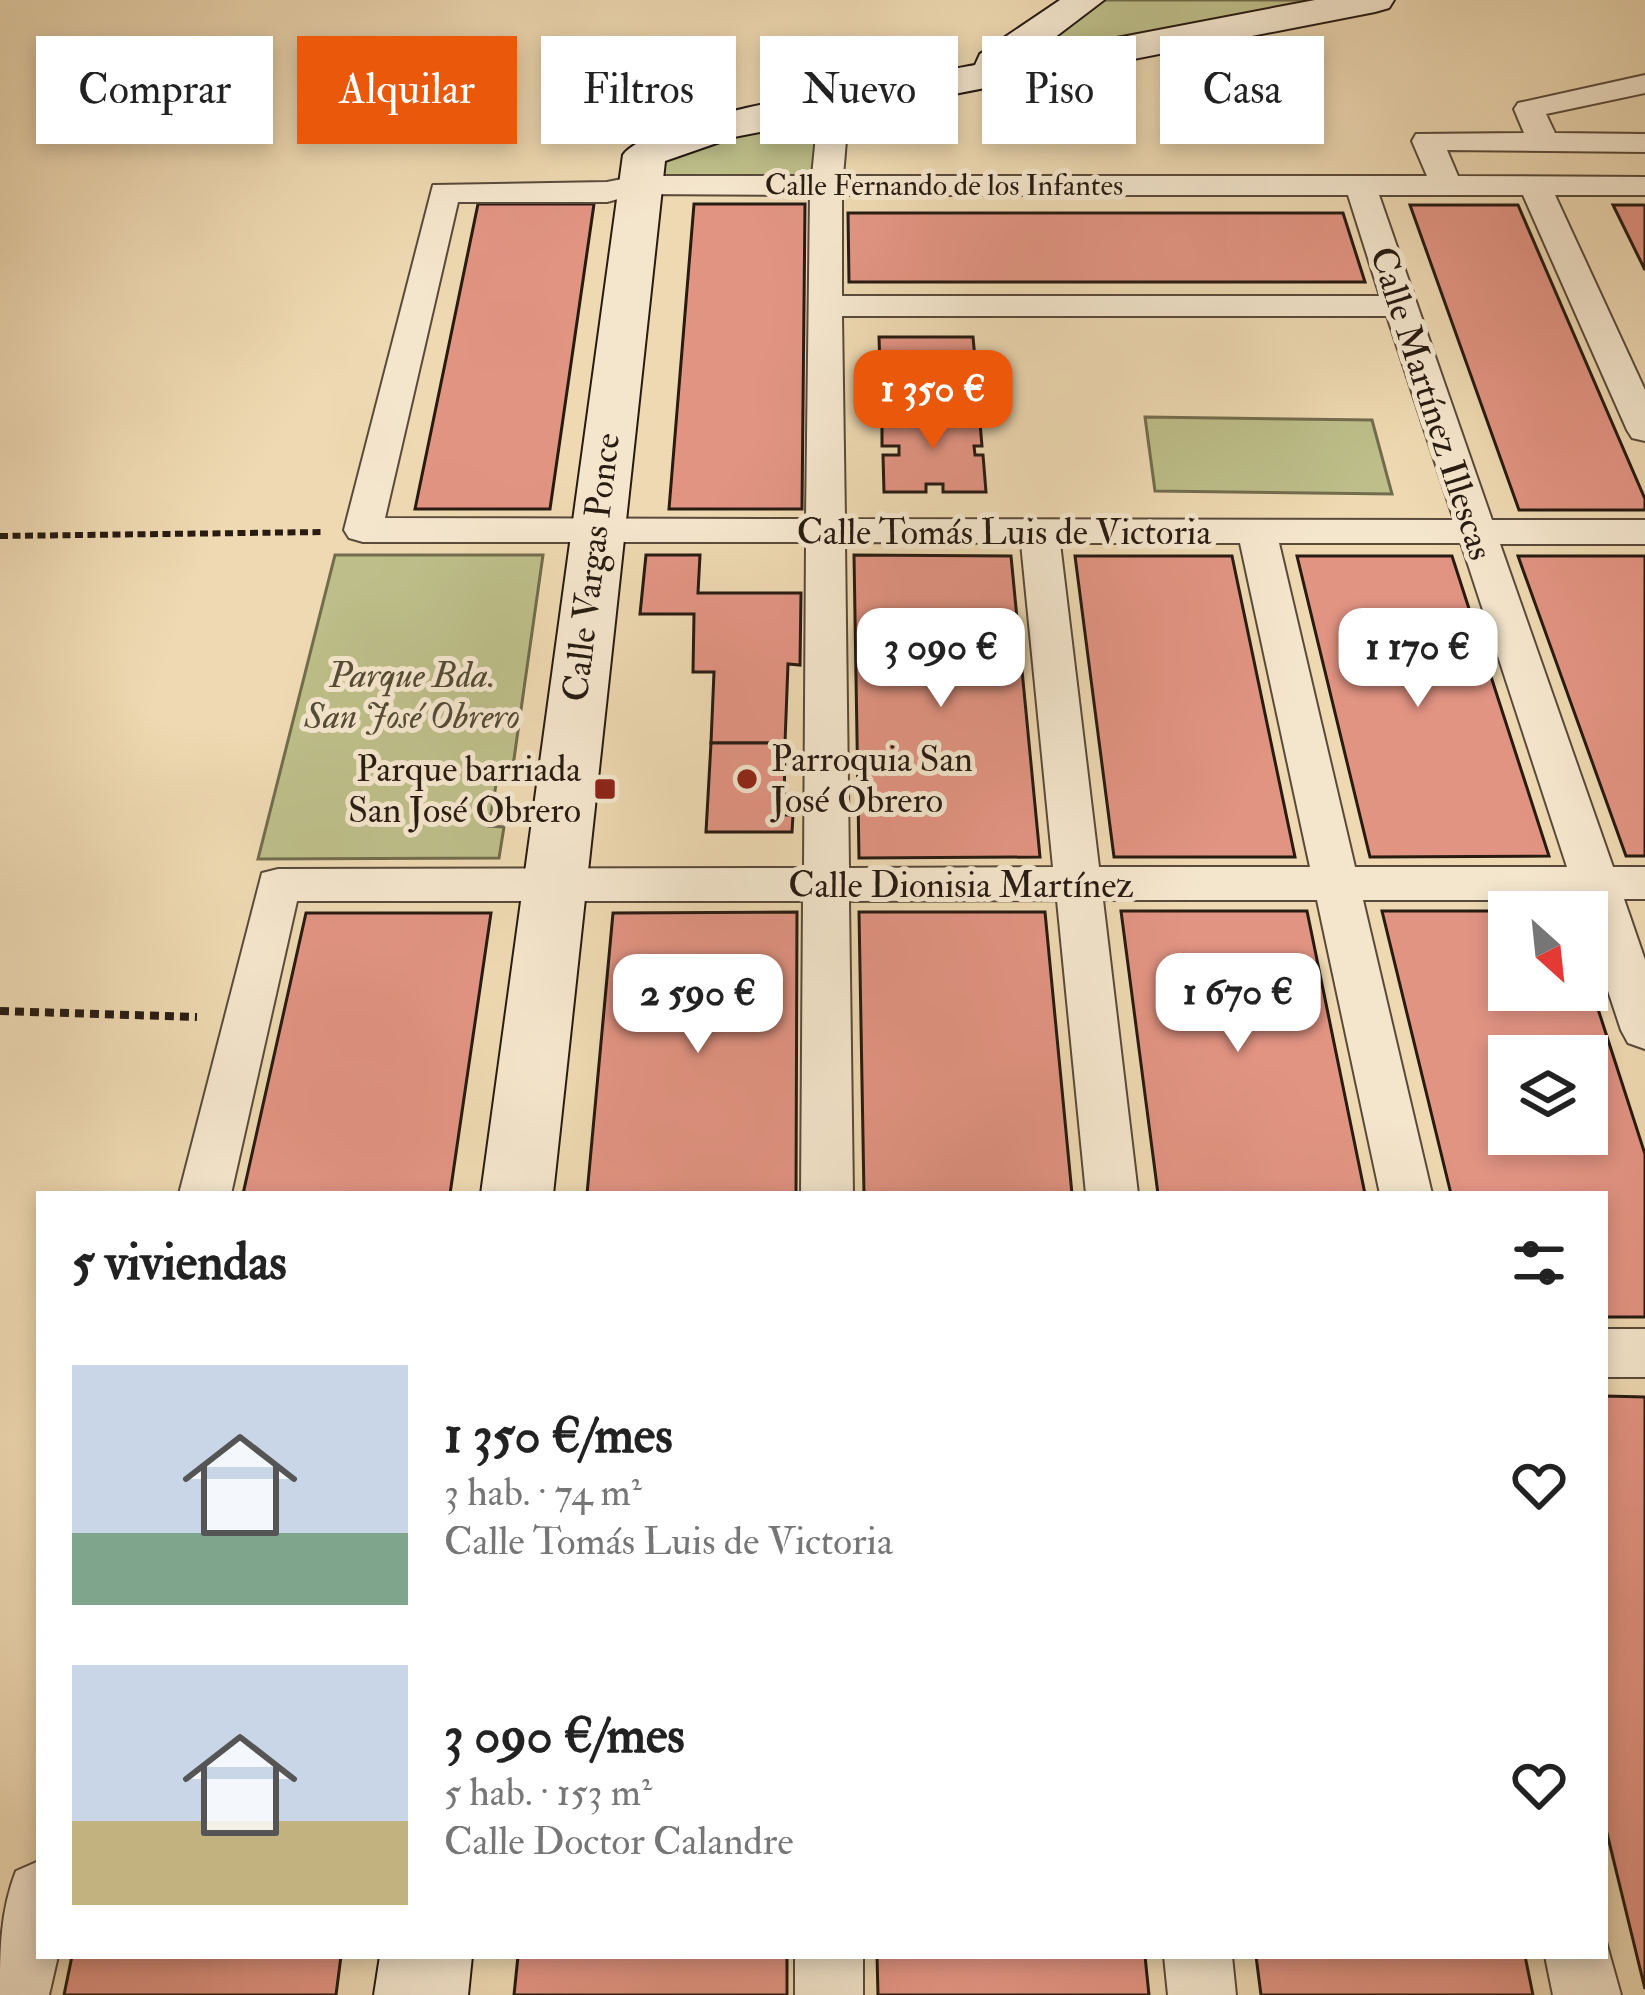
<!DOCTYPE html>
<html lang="es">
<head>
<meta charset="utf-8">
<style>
	body { margin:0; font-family:"IM FELL Double Pica",serif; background:#f2f2f2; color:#222; height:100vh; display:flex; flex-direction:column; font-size:45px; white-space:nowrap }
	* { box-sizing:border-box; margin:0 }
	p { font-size:39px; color:#767676 }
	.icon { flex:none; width:66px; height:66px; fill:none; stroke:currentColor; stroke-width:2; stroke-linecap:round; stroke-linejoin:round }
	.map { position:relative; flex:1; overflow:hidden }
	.sheet { position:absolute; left:36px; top:1191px; width:1572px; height:768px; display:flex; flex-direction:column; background:#fff; border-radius:0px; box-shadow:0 6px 18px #0003 }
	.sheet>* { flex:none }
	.guide { position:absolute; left:36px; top:36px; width:1575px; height:108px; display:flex; gap:24px }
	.needle { width:78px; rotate:153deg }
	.controls { position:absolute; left:1488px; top:891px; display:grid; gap:24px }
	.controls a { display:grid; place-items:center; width:120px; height:120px; border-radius:0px; background:#fff; box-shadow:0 6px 18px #0003; font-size:60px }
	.price { position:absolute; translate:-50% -102px; padding:0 27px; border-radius:24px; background:#fff; color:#222; font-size:39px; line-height:78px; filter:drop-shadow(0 3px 6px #0008) }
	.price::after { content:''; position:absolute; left:50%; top:72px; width:36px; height:27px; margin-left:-18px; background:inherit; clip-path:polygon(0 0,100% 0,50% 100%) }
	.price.selected { background:#ea580c; color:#fff }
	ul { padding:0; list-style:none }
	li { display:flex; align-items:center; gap:36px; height:300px; padding:0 36px }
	li span { display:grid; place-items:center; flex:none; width:336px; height:240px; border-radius:0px; color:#555 }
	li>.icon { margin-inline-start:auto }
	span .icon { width:144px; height:144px; fill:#fffc; stroke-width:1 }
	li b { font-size:51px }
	h2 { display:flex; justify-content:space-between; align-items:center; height:144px; padding:0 36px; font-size:51px }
	.pill { padding:0 42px; border-radius:0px; background:#fff; box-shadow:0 6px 18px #0003; font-size:42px; line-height:108px }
	.pill.selected { background:#ea580c; color:#fff }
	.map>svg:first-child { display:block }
	.green { fill:#bdbe89; stroke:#726c4e; stroke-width:3 }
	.building { fill:#e29483; stroke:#271b12; stroke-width:3; fill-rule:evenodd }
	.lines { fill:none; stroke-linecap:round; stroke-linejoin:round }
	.street-casing { stroke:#594a3a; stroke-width:4 }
	.secondary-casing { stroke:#271b12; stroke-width:4 }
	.path-far1 { stroke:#271b12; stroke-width:6; stroke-dasharray:8 4.5; stroke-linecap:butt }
	.path { stroke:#271b12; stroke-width:8; stroke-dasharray:9 6; stroke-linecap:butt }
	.street { fill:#f4e6cd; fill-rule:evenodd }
	.secondary { fill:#f4e6cd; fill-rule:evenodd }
	.poi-dot { fill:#8f2418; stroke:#f4e6cd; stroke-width:4.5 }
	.labels { text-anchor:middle; stroke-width:10; stroke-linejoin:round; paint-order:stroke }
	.far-street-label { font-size:30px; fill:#271b12; stroke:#f4e6cd }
	.street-label { font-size:36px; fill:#271b12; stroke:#f4e6cd }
	.park-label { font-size:36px; font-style:italic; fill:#544c36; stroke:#f4e6cd }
	.poi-label { font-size:36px; fill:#271b12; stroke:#f4e6cd; text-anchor:start }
</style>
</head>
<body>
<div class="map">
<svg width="1645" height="1995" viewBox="0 0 1645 1995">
	<rect width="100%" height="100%" fill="#eed9b2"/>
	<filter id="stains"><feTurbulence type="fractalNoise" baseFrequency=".00167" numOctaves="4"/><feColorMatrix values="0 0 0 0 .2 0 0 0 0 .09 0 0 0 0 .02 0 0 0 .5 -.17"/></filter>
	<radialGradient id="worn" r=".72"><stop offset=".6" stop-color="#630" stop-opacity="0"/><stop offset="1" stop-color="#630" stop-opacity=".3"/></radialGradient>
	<g class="green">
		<polygon points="1085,0 1375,0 956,79"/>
		<polygon points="834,105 830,185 637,185 644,155"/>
		<polygon points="1145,417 1372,420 1392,494 1155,491"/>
		<polygon points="335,555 543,555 512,773 498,773 489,826 504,827 499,858 258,859"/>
	</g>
	<g class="building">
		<polygon points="478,204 594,204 550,509 415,509"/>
		<polygon points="694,204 805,204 802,509 669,509"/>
		<polygon points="1410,205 1518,205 1645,499 1645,510 1519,510"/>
		<polygon points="1613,205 1645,205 1645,270"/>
		<polygon points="848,213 1343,213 1365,282 849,282"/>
		<polygon points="879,337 973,337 976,369 968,369 969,378 977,378 979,411 938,411 938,402 922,402 923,411 882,411 881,377 896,377 896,369 880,369"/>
		<polygon points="882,411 938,416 938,411 979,411 982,446 974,446 975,455 983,455 986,492 943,492 943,484 926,484 926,492 884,492 883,455 899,455 899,446 882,446"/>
		<polygon points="646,555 700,555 698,593 801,593 800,665 788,664 785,743 711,743 714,672 693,672 694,614 640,614"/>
		<polygon points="854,555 1011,556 1040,857 859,858"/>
		<polygon points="1075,556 1232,556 1295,857 1114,857"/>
		<polygon points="1297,556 1452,556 1549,856 1370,857"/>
		<polygon points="1518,556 1645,556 1645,856 1626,856"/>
		<polygon points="711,743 785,743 784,815 793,815 792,832 706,832"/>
		<polygon points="1121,911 1307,911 1365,1194 1158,1194"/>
		<path d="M1382,911H1566L1509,912V990H1587V975L1645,1154V1317H1605V1194H1451ZM1509,1056H1587V1134H1509Z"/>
		<polygon points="797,912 796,1194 587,1194 613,913"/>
		<polygon points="859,912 1045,912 1072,1194 864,1194"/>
		<polygon points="306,913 491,913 450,1194 243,1194"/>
		<polygon points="1605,1396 1645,1397 1645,1989 1605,1825"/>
		<polygon points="72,1956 341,1956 336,1995 64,1995"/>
		<polygon points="518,1956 787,1956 787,1995 514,1995"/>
		<polygon points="877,1956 1145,1956 1149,1995 878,1995"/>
		<polygon points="1256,1956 1525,1956 1533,1995 1261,1995"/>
	</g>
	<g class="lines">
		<g class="street-casing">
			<g id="street">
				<path d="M1645,75V93L1546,114L1555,133L1645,134V152L1447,150L1458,176L1645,177V195H1555L1645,390V441L1632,438L1627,430L1523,195H1379L1492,520H1645V544H1500L1613,867H1645V899H1624L1645,960V1049L1628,1043L1621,1030L1587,927V912H1582L1578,900H1363L1432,1194H1380L1317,900H1103L1138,1194H1086L1057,900L849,901L853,1194H801L803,901H297L231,1194H179L262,873L278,869L804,868L806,542H363L349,538L344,530L433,185L607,182L637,176H812L819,105L834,96L849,105L843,176H1427L1412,141L1416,134L1524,133L1514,109L1518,103ZM637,194L810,195L806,519L385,518L458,202H607ZM842,195H1348L1380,296H842ZM842,316H1387L1454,520L845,519ZM845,542L1021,543L1053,867L849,868ZM1060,543H1240L1310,867H1099ZM1279,543H1461L1567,867H1355Z"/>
				<rect x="1605" y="1329" width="40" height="48"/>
				<path d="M39,1861V1956H58L49,1995H0C0,1951 0,1912 16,1871Z"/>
				<polygon points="1605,1938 1621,1995 1553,1995 1545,1956 1605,1956"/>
				<rect x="795" y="1956" width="68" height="39"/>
				<polygon points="1164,1956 1232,1956 1236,1995 1168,1995"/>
			</g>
		</g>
		<g class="secondary-casing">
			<g id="secondary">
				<path d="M1060,0H1104L1033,54L1315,0H1394L1389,8L1375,12L734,137L665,161L553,1194H481L623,155C651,114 914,77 975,65L980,54Z"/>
				<polygon points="380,1956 472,1956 468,1995 374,1995"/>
			</g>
		</g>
		<polyline class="path-far1" points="0,536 325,532"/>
		<polyline class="path" points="0,1011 197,1017"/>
		<use href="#street" class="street"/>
		<use href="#secondary" class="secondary"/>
	</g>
	<g class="poi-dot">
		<circle cx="747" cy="779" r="12"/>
		<rect x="593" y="777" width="24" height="24" rx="6"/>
	</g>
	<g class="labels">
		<g class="far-street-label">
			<text x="944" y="195">Calle Fernando de los Infantes</text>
		</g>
		<g class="street-label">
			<text transform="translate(1433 403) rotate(72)" y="13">Calle Martínez Illescas</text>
			<text x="1004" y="544">Calle Tomás Luis de Victoria</text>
			<text transform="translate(590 567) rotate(-83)" y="13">Calle Vargas Ponce</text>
			<text x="961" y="897">Calle Dionisia Martínez</text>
		</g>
		<g class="park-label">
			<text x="412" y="687">Parque Bda.<tspan x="412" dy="41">San José Obrero</tspan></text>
		</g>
		<g class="poi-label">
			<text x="771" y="771">Parroquia San<tspan x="771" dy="41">José Obrero</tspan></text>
			<text x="581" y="781" text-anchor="end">Parque barriada<tspan x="581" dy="41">San José Obrero</tspan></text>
		</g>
	</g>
	<rect width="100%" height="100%" filter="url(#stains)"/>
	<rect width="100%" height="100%" fill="url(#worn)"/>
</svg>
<div class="controls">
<a><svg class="needle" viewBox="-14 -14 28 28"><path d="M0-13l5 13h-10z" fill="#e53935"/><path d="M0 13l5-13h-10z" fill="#767676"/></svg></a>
<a><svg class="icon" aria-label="layers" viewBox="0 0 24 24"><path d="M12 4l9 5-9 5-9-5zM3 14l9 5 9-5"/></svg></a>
</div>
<b class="price selected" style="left:933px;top:452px">1 350 €</b>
<b class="price" style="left:941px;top:710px">3 090 €</b>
<b class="price" style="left:1418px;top:710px">1 170 €</b>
<b class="price" style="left:1238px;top:1055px">1 670 €</b>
<b class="price" style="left:698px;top:1056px">2 590 €</b>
<div class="guide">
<a class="pill">Comprar</a>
<a class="pill selected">Alquilar</a>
<a class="pill">Filtros</a>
<a class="pill">Nuevo</a>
<a class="pill">Piso</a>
<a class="pill">Casa</a>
</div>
<section class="sheet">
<h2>5 viviendas<svg class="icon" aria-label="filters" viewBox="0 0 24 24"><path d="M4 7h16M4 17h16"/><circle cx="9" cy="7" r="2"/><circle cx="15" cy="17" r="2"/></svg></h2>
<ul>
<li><span style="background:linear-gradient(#c9d6e8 70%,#7fa58c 0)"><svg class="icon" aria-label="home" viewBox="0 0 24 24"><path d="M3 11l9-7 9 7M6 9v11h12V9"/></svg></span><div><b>1 350 €/mes</b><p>3 hab. · 74 m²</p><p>Calle Tomás Luis de Victoria</p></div><svg class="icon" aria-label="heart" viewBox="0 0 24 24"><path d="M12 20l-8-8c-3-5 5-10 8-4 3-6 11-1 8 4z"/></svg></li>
<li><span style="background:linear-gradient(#c9d6e8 65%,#c2b280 0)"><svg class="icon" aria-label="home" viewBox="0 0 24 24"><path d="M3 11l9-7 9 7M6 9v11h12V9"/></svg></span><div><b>3 090 €/mes</b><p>5 hab. · 153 m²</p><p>Calle Doctor Calandre</p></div><svg class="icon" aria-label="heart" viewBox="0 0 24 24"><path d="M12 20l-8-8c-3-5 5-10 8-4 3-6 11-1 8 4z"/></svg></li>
</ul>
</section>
</div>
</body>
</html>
